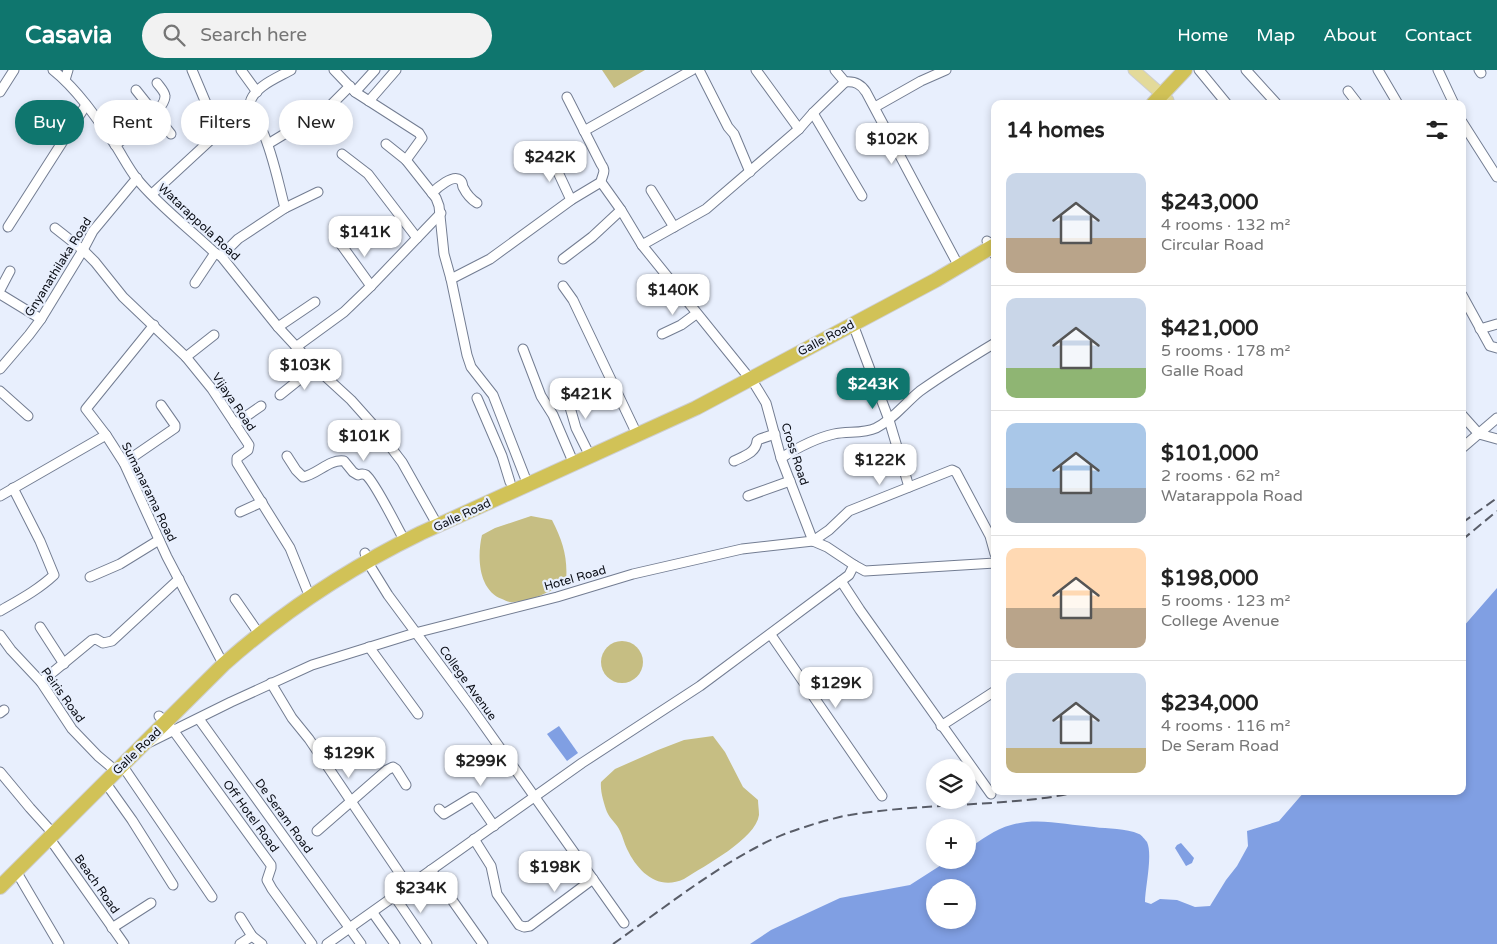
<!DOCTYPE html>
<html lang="en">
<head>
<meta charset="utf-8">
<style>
	body { margin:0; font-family:"Varela Round",sans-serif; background:#f2f2f2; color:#222; height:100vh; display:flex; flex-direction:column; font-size:19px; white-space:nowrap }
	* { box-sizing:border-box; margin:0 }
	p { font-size:16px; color:#767676 }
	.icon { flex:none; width:28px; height:28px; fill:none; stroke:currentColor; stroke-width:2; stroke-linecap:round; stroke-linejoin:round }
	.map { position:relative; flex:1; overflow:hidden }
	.details { position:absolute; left:991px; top:30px; width:475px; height:695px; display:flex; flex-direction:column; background:#fff; border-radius:10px; box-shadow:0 2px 8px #0003 }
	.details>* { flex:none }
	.guide { position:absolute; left:15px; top:30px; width:475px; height:45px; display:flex; gap:10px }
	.fabs { position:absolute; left:926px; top:689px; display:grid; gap:10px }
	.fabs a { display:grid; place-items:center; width:50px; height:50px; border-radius:50%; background:#fff; box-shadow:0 2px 8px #0003; font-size:25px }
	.price { position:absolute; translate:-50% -42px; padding:0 11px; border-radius:10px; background:#fff; color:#222; font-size:16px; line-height:32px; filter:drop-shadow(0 1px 2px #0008) }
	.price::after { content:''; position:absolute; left:50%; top:30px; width:15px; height:11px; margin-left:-8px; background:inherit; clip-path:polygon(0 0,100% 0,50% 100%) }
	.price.active { background:#0f766e; color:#fff }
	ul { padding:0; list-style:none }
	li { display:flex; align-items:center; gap:15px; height:125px; padding:0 15px }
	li+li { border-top:1px solid #e0e0e0 }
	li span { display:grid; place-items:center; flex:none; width:140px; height:100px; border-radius:10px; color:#555 }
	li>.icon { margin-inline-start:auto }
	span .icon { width:60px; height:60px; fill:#fffc; stroke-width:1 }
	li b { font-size:21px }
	h2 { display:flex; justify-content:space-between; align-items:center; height:60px; padding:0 15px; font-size:21px }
	.pill { padding:0 18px; border-radius:22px; background:#fff; box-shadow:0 2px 8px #0003; font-size:18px; line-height:45px }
	.pill.active { background:#0f766e; color:#fff }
	header { display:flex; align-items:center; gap:30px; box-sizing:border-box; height:70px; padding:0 25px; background:#0f766e; color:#fff }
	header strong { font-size:24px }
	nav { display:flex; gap:28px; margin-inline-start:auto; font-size:18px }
	.search { width:350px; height:45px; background:#f2f2f2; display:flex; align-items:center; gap:12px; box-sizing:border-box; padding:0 18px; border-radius:28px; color:#767676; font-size:19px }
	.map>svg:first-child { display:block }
	.green { fill:#c6be83 }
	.water { fill:#809fe3; fill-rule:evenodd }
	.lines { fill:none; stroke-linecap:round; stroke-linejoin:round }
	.minor-casing { stroke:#737d92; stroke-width:11 }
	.major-casing { stroke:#cecfd0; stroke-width:13 }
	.highway-casing { stroke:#cecfd0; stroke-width:16 }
	.minor { stroke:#fff; stroke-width:9 }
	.major { stroke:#e3da9a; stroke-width:11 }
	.highway { stroke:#d1c257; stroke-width:14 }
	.rail { stroke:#595d68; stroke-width:2; stroke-dasharray:10 5; stroke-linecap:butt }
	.labels { text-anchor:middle; stroke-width:4.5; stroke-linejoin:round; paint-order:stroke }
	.street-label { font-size:12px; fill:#0a0d15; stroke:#e8effd }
</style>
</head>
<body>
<header>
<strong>Casavia</strong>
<div class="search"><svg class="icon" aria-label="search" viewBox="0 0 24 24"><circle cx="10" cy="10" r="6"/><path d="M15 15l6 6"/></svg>Search here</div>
<nav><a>Home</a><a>Map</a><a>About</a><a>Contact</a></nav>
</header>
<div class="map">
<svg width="1497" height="874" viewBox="0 0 1497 874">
	<rect width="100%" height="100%" fill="#e8effd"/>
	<g class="green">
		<polygon points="602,0 645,0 614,18"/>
		<path d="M531,446L552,450C563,472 568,487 566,512C552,521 530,532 513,532C509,533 505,530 502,529C478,520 477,486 482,465L495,458Z"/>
		<circle cx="622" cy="592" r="21"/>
		<path d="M713,666L725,682L743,717L758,730C758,734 759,740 759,745C756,769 704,796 684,809C658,821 638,802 627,779C624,773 623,767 620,761C617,754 610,749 607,742C604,734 600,721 601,712L615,699L658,680L684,670Z"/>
	</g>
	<g class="water">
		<path d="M1497,518V874H750L771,860L840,828L910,815L949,790H968V779C981,770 995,759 1011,755C1038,747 1066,755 1094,757C1108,759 1126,758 1139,764C1142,765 1145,770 1147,772C1153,785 1145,818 1145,832L1151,834L1160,829L1177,830L1195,837L1210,836L1226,810L1237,796L1248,776L1247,761L1279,751L1305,721H1462L1463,557ZM935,818H968V850H935Z"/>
		<polygon points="559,656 578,683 567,691 547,664"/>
		<polygon points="1181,773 1194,788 1192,793 1186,796 1175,778 1177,775"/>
	</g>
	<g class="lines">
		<g class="minor-casing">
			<g id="minor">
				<path d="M53,0C78,20 98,50 116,76C123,87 129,99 137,109C159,136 190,159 215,183L221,186L278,257L315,297L351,330L376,358L402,392L438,456"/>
				<polyline points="192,0 211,45 211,52 217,64"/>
				<polyline points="241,0 257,22"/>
				<polyline points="334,0 355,22 419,63 422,68 406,90"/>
				<polyline points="699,0 728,57 734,64 750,102"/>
				<polyline points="756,0 799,59"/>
				<path d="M835,0L845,12C855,11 861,14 866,22L956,191"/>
				<polyline points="1199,0 1227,34"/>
				<polyline points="1246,0 1276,33"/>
				<polyline points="1378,0 1398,34"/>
				<polyline points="1438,0 1454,34"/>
				<polyline points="1479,0 1481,3"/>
				<polyline points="65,10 68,0"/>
				<polyline points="136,20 171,64"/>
				<polyline points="1348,21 1358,34"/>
				<polyline points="0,22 14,0"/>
				<polyline points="355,22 375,0"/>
				<path d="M567,27L601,94C607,102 602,104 601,112L621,140L642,175L755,315L766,333L781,388L813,471"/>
				<polyline points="369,31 396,0"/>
				<polyline points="875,37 921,11 946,0"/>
				<polyline points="813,43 862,126"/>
				<polyline points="1462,52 1497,107"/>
				<polyline points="584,61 692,0"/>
				<polyline points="268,74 329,37 350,16"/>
				<polyline points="386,74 406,90 436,128 439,136 444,184 451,209 467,285 471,297 493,325 528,415"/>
				<path d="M115,75C126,67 166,40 165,26C165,22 160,17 157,13"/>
				<polyline points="342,84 368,104 417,168"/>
				<polyline points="550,85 571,130"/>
				<polyline points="651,120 674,157"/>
				<path d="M432,123C437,118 453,104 460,110C463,112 462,114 463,117C466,123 472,130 477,133"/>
				<polyline points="152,124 217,64 238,49 250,38"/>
				<polyline points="285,138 318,122"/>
				<polyline points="8,157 86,35"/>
				<polyline points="55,158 83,180 95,192 123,227 186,287 212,319 249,375 248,380 237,388 237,393 290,478 307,520"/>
				<polyline points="987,171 995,185"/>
				<polyline points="340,173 371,216"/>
				<polyline points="642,175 706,139 799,59 813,43 845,12"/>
				<path d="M221,186L238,169L285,138C278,112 273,84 262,60C259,52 248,42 250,33C253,17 279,7 291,0"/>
				<polyline points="563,189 592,167 621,140"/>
				<polyline points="451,209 490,189 571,130 601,112"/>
				<polyline points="195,213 215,183"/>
				<polyline points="563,216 573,230 634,358"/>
				<polyline points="0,220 10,201"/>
				<polyline points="0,224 41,249"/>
				<polyline points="1462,225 1490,276 1497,278"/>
				<polyline points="154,255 86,339 106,365 124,393 167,487 220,588"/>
				<polyline points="278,257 315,232"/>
				<polyline points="854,257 889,350 909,417"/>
				<polyline points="1480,259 1497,254"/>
				<polyline points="662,264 681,255 696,244"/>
				<polyline points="296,277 344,242 371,216 441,143"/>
				<polyline points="523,279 541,326 553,345 571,387"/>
				<polyline points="186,287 214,265"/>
				<polyline points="0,299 29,265 41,249 83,180 93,161 137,108"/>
				<polyline points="0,321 28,346"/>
				<polyline points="280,325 315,297"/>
				<polyline points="567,327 576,358 587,380"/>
				<polyline points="477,328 502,386 510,412"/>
				<polyline points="1462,345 1479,364 1497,369"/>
				<polyline points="235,354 261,336"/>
				<polyline points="1462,378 1497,348"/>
				<path d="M287,386L296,400L303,407C318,404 329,389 344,391L353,402L358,405C361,404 362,403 366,405C374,411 395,453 401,464"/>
				<path d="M781,388C797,378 816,368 834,364C848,361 863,364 876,358C894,349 905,333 920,321C944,304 970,288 995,273"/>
				<path d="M734,391C744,386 756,383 757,371L760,369L775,364"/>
				<polyline points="124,393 175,358 175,355 161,335"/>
				<polyline points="0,426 106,365"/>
				<polyline points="748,426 790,411"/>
				<polyline points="240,442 262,432"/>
				<polyline points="813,471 829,460 849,441 952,400 956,402 990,466 995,484"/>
				<polyline points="365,483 367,491 388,525 471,637 624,853"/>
				<polyline points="90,507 120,494 159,470"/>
				<polyline points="841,511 860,540 991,724"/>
				<polyline points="235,529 255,558"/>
				<path d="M0,541C19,530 38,520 54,505L40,471L13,418"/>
				<polyline points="40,557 64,594"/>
				<polyline points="0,565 11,580 41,612 72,659 98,686 110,696"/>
				<polyline points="771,565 882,726"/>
				<polyline points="369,577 418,644"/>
				<polyline points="41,612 92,570 96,569 103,573 112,571 179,509"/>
				<polyline points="271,613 292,648 309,669 409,817"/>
				<polyline points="0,643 4,640"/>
				<polyline points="159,646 173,660 271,795 271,798 267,810 272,819 312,874"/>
				<polyline points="199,649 361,874"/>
				<polyline points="941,656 995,621"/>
				<polyline points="150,672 231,632 312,595 415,563 557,527 633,504 742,479 813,471 827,477 854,495 865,501 995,493"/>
				<polyline points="122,695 212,827"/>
				<polyline points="0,702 30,738 49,759"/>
				<polyline points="105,712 132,750 173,815"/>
				<polyline points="439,739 444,744 472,727 474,727 494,756"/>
				<polyline points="317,761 387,700 393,697 396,699 406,715"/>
				<polyline points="50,769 124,874"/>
				<polyline points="474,769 491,796 497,824 519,855 524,857 530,856 593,809"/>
				<polyline points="431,800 483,874"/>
				<polyline points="16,801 59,874"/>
				<polyline points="395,827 427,874"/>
				<polyline points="373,843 395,874"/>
				<polyline points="240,847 252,866 262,874"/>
				<polyline points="112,858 151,833"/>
				<polyline points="240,874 252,866"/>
				<polyline points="327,874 582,693 700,616 841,511 849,505 854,495"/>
			</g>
		</g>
		<g class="major-casing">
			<polyline id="major" points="1134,0 1168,30"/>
		</g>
		<g class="highway-casing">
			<g id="highway">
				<polyline points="1153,34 1185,0"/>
				<path d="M0,817L224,594C284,541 349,498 421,463L696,338L936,210L995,175"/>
			</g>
		</g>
		<use href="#minor" class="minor"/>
		<use href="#major" class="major"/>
		<use href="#highway" class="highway"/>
		<g class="rail">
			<polyline points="1462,453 1497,428"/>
			<polyline points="1462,470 1497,441"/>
			<path d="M613,874C660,841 706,804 757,777C778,765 801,758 824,751C833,749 841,746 850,745C905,736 960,736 1016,731C1037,729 1059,727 1079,721"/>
		</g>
	</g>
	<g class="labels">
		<g class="street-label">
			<text transform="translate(199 152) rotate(43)" y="4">Watarappola Road</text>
			<text transform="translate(58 197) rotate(-58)" y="4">Gnyanathilaka Road</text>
			<text transform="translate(826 268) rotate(-28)" y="4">Galle Road</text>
			<text transform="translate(234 332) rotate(56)" y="4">Vijaya Road</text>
			<text transform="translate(795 384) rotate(72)" y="4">Cross Road</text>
			<text transform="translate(149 422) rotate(64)" y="4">Sumanarama Road</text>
			<text transform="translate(462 445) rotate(-25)" y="4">Galle Road</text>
			<text transform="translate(575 508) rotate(-16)" y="4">Hotel Road</text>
			<text transform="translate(468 613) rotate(54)" y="4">College Avenue</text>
			<text transform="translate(63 625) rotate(54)" y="4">Peiris Road</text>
			<text transform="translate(137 681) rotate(-44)" y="4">Galle Road</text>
			<text transform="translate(251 746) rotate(54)" y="4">Off Hotel Road</text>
			<text transform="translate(284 746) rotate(54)" y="4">De Seram Road</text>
			<text transform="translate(97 814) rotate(55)" y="4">Beach Road</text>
		</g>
	</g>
</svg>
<div class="fabs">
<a><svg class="icon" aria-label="layers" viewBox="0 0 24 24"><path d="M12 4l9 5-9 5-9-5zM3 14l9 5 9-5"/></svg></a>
<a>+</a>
<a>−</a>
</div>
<b class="price" style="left:892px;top:95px">$102K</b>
<b class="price" style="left:550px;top:113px">$242K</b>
<b class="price" style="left:365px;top:188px">$141K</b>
<b class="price" style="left:673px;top:246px">$140K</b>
<b class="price" style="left:305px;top:321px">$103K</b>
<b class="price active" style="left:873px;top:340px">$243K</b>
<b class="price" style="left:586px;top:350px">$421K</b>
<b class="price" style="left:364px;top:392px">$101K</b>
<b class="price" style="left:880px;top:416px">$122K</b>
<b class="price" style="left:836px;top:639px">$129K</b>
<b class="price" style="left:349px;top:709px">$129K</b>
<b class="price" style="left:481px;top:717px">$299K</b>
<b class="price" style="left:555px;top:823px">$198K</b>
<b class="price" style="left:421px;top:844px">$234K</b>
<div class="guide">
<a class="pill active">Buy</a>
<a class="pill">Rent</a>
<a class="pill">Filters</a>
<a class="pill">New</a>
</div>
<section class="details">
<h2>14 homes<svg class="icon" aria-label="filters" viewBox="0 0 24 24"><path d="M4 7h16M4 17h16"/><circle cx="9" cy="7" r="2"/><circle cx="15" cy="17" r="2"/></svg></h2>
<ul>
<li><span style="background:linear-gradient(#c9d6e8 65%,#b9a48a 0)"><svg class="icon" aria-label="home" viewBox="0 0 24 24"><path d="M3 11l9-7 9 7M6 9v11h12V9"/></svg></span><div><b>$243,000</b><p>4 rooms · 132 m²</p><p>Circular Road</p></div></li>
<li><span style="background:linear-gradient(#c9d6e8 70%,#8fb573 0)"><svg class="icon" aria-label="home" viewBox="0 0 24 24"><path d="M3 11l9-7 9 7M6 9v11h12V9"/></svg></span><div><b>$421,000</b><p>5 rooms · 178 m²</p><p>Galle Road</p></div></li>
<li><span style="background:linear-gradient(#a9c7e8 65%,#9aa5b1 0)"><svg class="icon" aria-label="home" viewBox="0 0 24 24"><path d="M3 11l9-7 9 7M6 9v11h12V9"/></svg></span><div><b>$101,000</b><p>2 rooms · 62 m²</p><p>Watarappola Road</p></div></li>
<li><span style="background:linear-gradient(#ffd9b3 60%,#b9a48a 0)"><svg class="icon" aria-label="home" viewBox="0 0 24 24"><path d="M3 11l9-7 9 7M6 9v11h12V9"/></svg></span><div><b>$198,000</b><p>5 rooms · 123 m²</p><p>College Avenue</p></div></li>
<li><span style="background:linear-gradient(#c9d6e8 75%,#c2b280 0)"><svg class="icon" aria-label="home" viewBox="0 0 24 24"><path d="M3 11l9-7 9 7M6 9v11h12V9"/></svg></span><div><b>$234,000</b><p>4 rooms · 116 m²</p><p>De Seram Road</p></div></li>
</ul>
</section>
</div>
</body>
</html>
